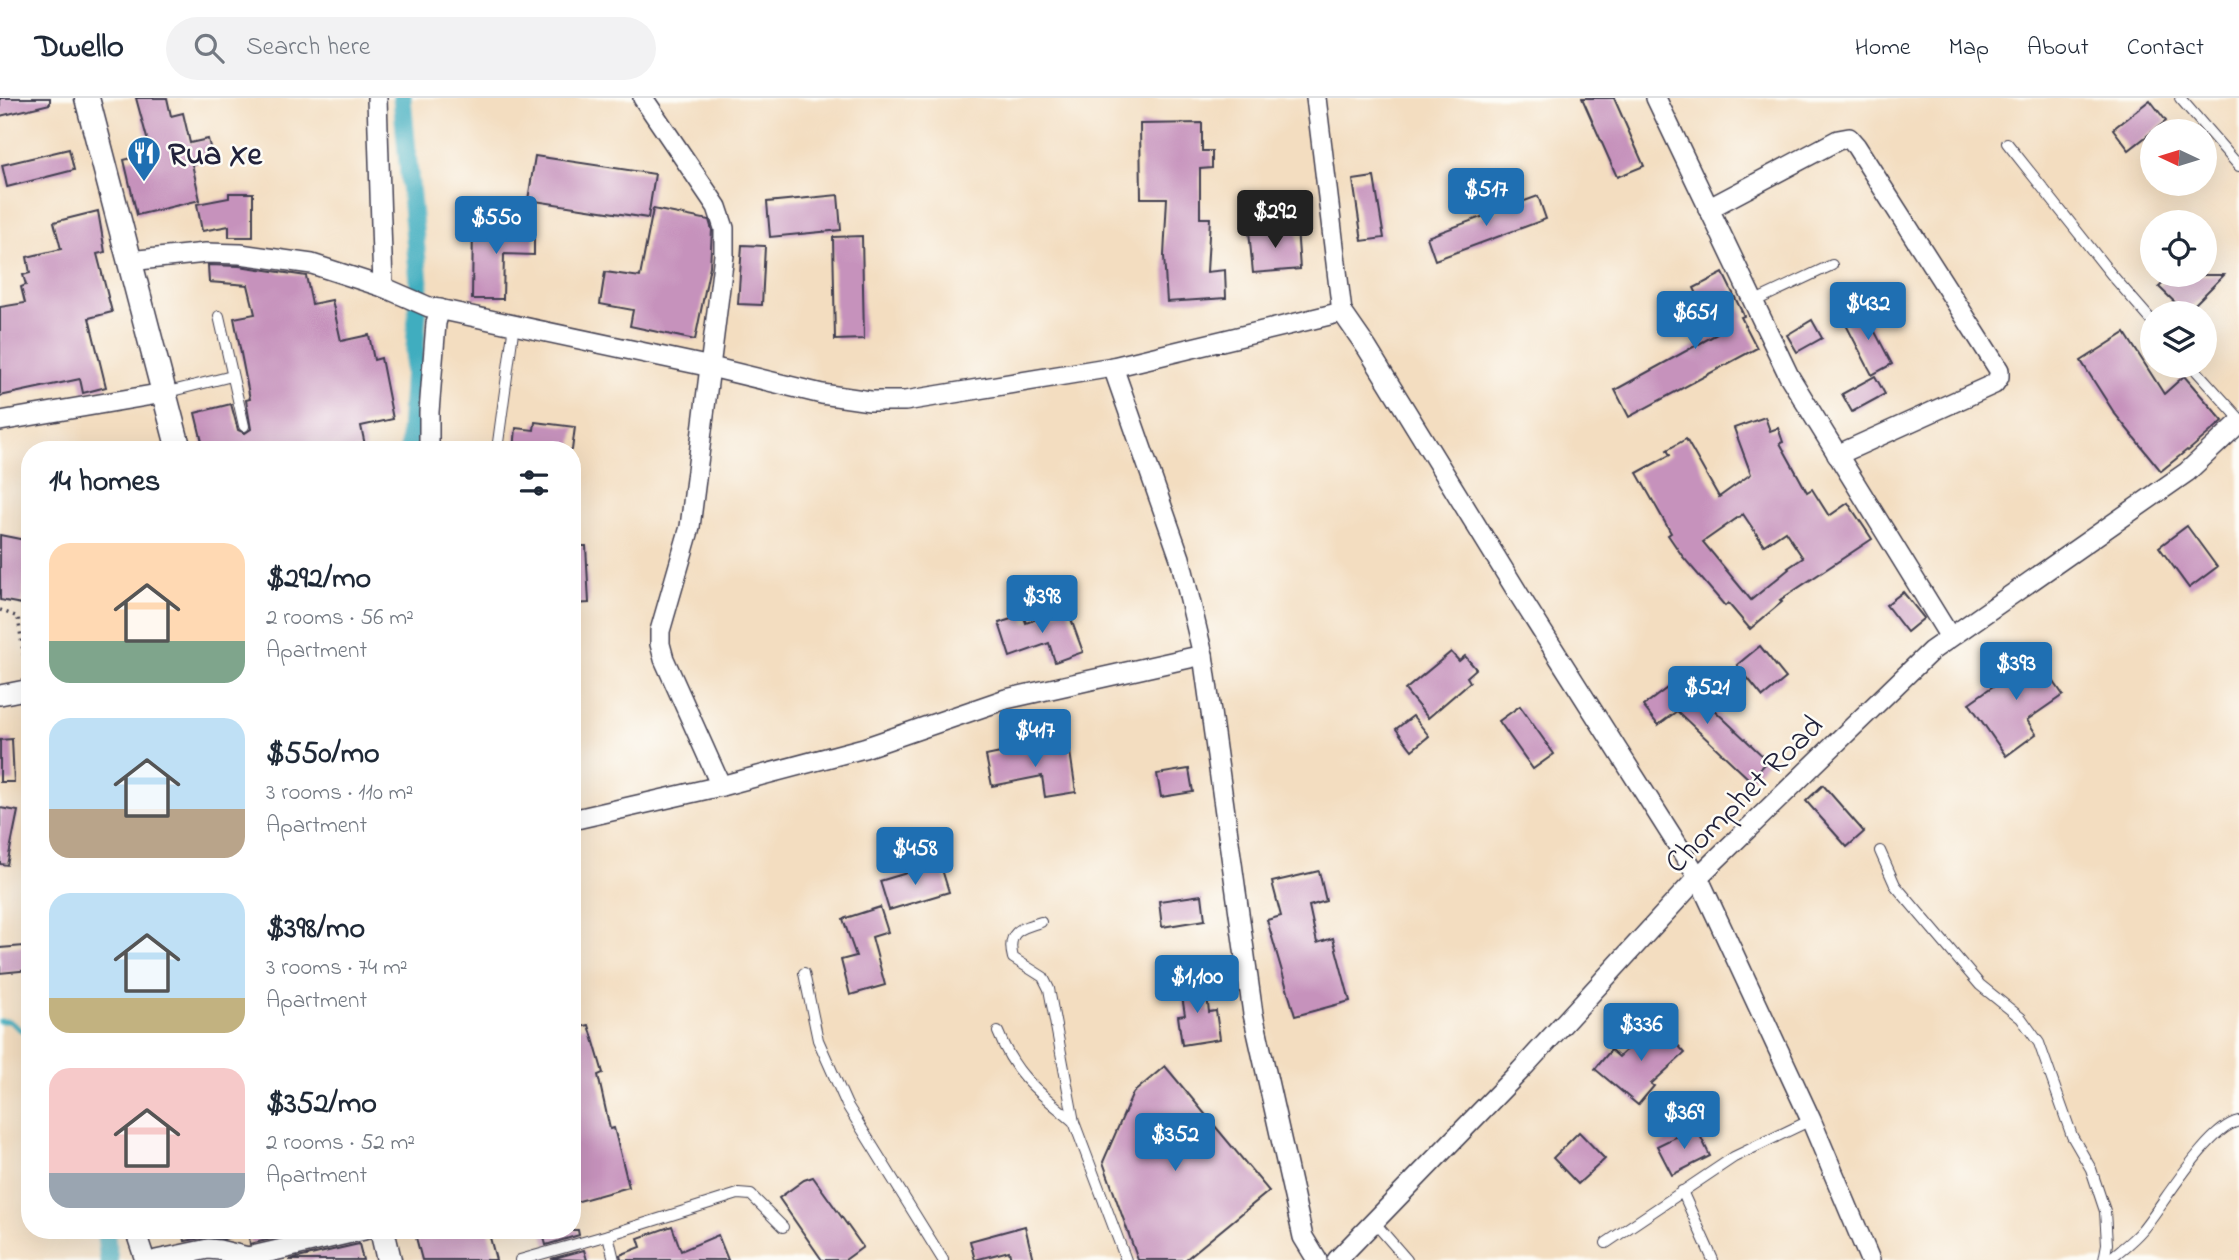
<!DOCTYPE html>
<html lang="en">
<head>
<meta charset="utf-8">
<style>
	body { margin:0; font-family:"Indie Flower",sans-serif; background:#f2f2f3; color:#1f2937; height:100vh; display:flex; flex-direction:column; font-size:26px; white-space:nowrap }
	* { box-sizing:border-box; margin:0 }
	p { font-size:23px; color:#747a83 }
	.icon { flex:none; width:38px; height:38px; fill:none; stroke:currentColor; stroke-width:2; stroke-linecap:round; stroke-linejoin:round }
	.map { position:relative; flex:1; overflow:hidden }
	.drawer { position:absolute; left:21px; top:343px; width:560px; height:798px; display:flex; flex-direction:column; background:#fff; border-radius:28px; box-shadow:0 7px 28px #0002 }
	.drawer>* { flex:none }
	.needle { width:46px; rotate:274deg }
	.fabs { position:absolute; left:2140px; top:21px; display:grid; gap:14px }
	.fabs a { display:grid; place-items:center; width:77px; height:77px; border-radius:50%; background:#fff; box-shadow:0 7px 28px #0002; font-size:35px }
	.price { position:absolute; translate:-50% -60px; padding:0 16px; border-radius:7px; background:#1f6fb2; color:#fff; font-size:23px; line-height:46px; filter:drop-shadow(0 2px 4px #0008) }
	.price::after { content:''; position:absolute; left:50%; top:42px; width:21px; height:16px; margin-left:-10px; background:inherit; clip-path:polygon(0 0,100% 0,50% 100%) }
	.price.on { background:#222; color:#fff }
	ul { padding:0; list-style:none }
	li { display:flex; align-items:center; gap:21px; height:175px; padding:0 28px }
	li span { display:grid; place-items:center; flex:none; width:196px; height:140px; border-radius:21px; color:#555 }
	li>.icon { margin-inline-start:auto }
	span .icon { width:84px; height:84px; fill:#fffc; stroke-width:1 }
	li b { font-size:30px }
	h2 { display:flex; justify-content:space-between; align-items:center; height:84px; padding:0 28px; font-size:30px }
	header { display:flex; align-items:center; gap:42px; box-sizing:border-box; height:98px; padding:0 35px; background:#fff; border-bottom:2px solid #e0e1e3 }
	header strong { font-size:33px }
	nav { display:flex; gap:38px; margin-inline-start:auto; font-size:24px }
	.search { width:490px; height:63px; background:#f2f2f3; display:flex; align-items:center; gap:18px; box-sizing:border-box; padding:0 24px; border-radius:38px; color:#747a83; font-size:26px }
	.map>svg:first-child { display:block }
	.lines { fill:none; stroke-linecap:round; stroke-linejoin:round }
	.stream { stroke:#41adbf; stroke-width:5 }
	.canal { stroke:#41adbf; stroke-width:19 }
	.building { fill:#c692bc; fill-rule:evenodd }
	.service-casing { stroke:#413e4f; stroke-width:12 }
	.minor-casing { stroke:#413e4f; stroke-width:22 }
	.tertiary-casing { stroke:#413e4f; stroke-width:27 }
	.path { stroke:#413e4f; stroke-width:3.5; stroke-dasharray:2 5; stroke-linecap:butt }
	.service { stroke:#fff; stroke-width:10 }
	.minor { stroke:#fff; stroke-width:19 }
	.tertiary { stroke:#fff; stroke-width:24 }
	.labels { text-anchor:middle; stroke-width:5; stroke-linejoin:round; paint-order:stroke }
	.poi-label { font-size:32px; font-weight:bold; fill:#22223b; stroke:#fdfcf7; text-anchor:start }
	.street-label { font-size:32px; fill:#22223b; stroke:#fdfcf7 }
</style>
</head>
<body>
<header>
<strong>Dwello</strong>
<div class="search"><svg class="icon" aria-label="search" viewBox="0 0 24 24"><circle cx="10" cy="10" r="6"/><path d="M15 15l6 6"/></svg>Search here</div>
<nav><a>Home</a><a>Map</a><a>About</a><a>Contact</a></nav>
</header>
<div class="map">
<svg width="2239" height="1162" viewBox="0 0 2239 1162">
	<rect width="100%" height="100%" fill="#fdfcf7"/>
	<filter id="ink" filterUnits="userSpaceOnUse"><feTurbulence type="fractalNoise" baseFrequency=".0143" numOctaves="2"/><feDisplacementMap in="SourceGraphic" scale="14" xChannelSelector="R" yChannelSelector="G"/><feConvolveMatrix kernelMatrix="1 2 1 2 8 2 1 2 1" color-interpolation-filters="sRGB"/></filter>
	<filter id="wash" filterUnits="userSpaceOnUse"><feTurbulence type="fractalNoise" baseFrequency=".00686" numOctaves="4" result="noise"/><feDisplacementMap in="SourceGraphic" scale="28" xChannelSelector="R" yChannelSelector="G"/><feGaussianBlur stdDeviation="1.57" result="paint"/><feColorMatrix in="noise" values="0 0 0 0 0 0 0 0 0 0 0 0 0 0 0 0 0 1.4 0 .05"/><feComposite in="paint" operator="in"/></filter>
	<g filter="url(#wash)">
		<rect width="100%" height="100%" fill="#f3ddc0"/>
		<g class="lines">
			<polyline class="stream" points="0,923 9,923 30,939"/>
			<g class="canal">
				<polyline points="402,0 419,184 409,352"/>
				<polyline points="105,1132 109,1162"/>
			</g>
		</g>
		<g id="blocks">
			<g class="building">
				<polygon points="0,0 50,0 50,6 0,18"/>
				<polygon points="136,0 167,0 171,18 183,15 190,45 208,41 213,61 192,66 200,102 137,117 124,62 151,55"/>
				<polygon points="1582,0 1614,0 1644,68 1617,79"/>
				<polygon points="2150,2 2166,23 2129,52 2113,31"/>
				<polygon points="1202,25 1202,53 1212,53 1212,70 1200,71 1200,120 1210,120 1207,174 1225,172 1226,200 1167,204 1164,158 1167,100 1141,100 1140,26"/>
				<polygon points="69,51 74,72 7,89 2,67"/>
				<polygon points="535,58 655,76 648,120 528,102"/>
				<polygon points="1374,79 1384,140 1362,143 1353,82"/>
				<polygon points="229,95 253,95 253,139 229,139 229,128 202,133 197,106 229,100"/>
				<polygon points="838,97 841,132 770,139 767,104"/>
				<polygon points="1538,98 1546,121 1435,162 1427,139"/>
				<polygon points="653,111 709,122 712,132 710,168 695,242 630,228 633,212 600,206 605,174 640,179"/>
				<polygon points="98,113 105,154 97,156 112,214 89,220 106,289 83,295 80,281 0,298 0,209 25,205 21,189 26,187 23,177 30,175 27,159 61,151 54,124"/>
				<polygon points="473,126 534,129 534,157 504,156 503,201 472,201"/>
				<polygon points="1297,129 1300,171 1253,175 1249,133"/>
				<polygon points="862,138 864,241 835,242 833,139"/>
				<polygon points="742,147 765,148 762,207 738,206"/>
				<polygon points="208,167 239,168 306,178 312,206 332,202 341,243 369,237 374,262 381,260 393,321 361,328 366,352 204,352 195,315 231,306 238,332 245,335 251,331 246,302 250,301 234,220 255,216 248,187 209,184"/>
				<polygon points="1723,175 1744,218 1741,219 1757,250 1629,319 1615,292 1717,236 1694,190"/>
				<polygon points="2172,177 2224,177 2186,215 2159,189"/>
				<polygon points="1863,211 1892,266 1872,277 1843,221"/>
				<polygon points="1812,222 1822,240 1797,254 1787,237"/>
				<polygon points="2125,235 2164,296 2184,278 2223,323 2188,353 2187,352 2161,373 2115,316 2081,263"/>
				<polygon points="1875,278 1885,296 1852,314 1842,296"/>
				<path d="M1765,319L1770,333L1778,330L1783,344L1780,345L1807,394L1812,391L1829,418L1848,405L1872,441L1780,502L1782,504L1750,531L1728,505L1725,508L1683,459L1668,437L1671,435L1637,375L1670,357L1667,352L1686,341L1719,399L1751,376L1734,330ZM1743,416L1764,447L1785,433L1803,460L1788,470L1789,471L1751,502L1703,444Z"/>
				<polygon points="535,324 575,329 572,352 514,352 516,330 534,332"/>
				<polygon points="2187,428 2217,469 2189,490 2159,449"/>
				<polygon points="0,437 30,443 30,470 27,469 22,506 0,502"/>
				<polygon points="572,448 586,448 589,505 572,506"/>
				<polygon points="1903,494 1924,520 1907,534 1886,507"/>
				<polygon points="1067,510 1083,554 1055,564 1049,545 1010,559 999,525 1023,517 1026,525"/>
				<polygon points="1760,548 1786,580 1763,599 1737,567"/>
				<polygon points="2032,552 2063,597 2027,622 2036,636 2006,658 1969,605 2003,581 1999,575"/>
				<polygon points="1451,554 1459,563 1465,558 1476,571 1467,579 1470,584 1428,620 1405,592"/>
				<polygon points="1682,579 1707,614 1711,609 1768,663 1750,682 1677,613 1658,627 1643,608"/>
				<polygon points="1520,608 1554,656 1533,671 1499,623"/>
				<polygon points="1413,618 1429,638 1412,652 1396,631"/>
				<polygon points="12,641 14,684 0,684 0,642"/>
				<polygon points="1069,647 1076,694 1045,699 1042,678 992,688 986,658 1020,651 1021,654"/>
				<polygon points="1189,671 1193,694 1161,699 1157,676"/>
				<polygon points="1823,687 1864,734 1847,749 1806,703"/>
				<polygon points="0,710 18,713 7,767 0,766"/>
				<polygon points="940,765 949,794 889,812 880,783"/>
				<polygon points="1319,773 1326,803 1309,808 1317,845 1333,840 1350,903 1295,918 1267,822 1281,818 1272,784"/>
				<polygon points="1202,797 1205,822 1162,829 1159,803"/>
				<polygon points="880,809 888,834 872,839 885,887 850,897 841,862 856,858 843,821"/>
				<polygon points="24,848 25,857 30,857 30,872 0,875 0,850"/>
				<polygon points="1205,882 1209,914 1216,913 1220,941 1182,947 1178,918 1185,917 1180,886"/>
				<polygon points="1657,924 1685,955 1651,986 1654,988 1638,1007 1595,971 1611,952 1619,959"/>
				<polygon points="589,927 603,975 598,977 610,1031 614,1030 629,1089 572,1105 572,989 579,988 572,963 572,931"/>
				<polygon points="1165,968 1269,1093 1185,1162 1138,1162 1103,1064 1133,995"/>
				<polygon points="1696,1029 1710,1058 1672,1077 1657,1048"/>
				<polygon points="1579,1034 1605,1061 1578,1086 1553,1060"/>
				<polygon points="813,1079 863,1149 845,1162 822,1162 779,1100 804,1082"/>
				<polygon points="672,1128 681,1153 718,1137 728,1162 621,1162 620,1157 641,1149 638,1140"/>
				<polygon points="1025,1128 1033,1162 1011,1162 1009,1153 975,1162 970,1143"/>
				<polygon points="182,1132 236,1132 237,1137 224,1141 206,1139 185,1143"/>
				<polygon points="248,1132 309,1132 250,1146"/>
				<polygon points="414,1132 488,1132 496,1162 422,1162"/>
				<polygon points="542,1132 578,1132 579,1137 546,1147"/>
				<polygon points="359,1146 363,1162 289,1162"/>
				<polygon points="584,1152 587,1162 551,1161"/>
			</g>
		</g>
	</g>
	<g filter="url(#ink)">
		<use href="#blocks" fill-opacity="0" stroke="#413e4f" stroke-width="2"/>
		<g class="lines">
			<g class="service-casing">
				<g id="service">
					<polyline points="2180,0 2239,68"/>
					<polyline points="2007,45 2111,176 2152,223"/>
					<polyline points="1753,204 1832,167"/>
					<polyline points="219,218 244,328"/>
					<polyline points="2192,268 2239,320"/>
					<polyline points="164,295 232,278"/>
					<polyline points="497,352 514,226"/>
					<polyline points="1880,753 1895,787 1980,887 2021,920 2039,945 2072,1038 2091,1071 2105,1113 2107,1146 2104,1162"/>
					<path d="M1041,824C1020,830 1006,834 1013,860L1043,879L1049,891L1074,1024L1126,1162"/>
					<polyline points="804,875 818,942 847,1007 943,1162"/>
					<path d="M998,934C1016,979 1038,993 1074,1024"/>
					<polyline points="1682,1093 1713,1162"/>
					<polyline points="1374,1124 1407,1162"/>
					<polyline points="608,1137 614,1162"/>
					<polyline points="1606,1145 1734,1059 1811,1022"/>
					<polyline points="520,1162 608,1137 738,1096 751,1097 783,1129"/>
					<path d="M2109,1162C2120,1152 2133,1143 2142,1132C2163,1107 2208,1029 2239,1023"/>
				</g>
			</g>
			<g class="minor-casing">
				<g id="minor">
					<polyline points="377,0 383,189"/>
					<polyline points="643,0 717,109 724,130 724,157 690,429 660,533 660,546 664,561 721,688"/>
					<polyline points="1316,0 1342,214 1367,250 1521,500 1698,779 1811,1022 1870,1162"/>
					<polyline points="1656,0 1789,278 1950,539"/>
					<polyline points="1708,111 1838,42 1849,40 1856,48 1999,272 1999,279 1994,286 1837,357"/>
					<polyline points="129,163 206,155 240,156 312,166 383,189 429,209 711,269 822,296 870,303 905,303 1113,269 1342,214"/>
					<polyline points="1113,269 1180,460 1203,557 1253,916 1303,1139 1317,1162"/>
					<polyline points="0,323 164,295"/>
					<polyline points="429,352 429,314 436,225 440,211"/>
					<polyline points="0,597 30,591"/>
					<polyline points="572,722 721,688 864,650 1006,601 1203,557"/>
					<polyline points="135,1132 145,1162"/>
					<polyline points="156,1162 208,1151 219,1152 248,1159"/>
					<polyline points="249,1162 248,1159 364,1132"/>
					<polyline points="1337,1162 1520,973 1698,779 1931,553 2187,374 2239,325"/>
				</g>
			</g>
			<g class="tertiary-casing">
				<g id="tertiary">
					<polyline points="87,0 179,352"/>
					<polyline points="382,1132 389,1162"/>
				</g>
			</g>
			<g class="path">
				<polyline points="0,512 18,519 26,574"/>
				<polyline points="26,610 30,632"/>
			</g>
			<use href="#service" class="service"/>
			<use href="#minor" class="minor"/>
			<use href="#tertiary" class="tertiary"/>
		</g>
	</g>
	<defs>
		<g id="restaurant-pin" transform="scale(1.75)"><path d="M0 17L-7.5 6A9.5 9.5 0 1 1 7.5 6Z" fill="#1f6fb2" stroke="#fdfcf7"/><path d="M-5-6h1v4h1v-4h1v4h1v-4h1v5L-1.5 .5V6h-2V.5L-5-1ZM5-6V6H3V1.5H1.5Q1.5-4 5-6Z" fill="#fff"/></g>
	</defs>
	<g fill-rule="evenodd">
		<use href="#restaurant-pin" x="144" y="55"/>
	</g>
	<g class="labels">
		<g class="poi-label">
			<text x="168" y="66">Rua Xe</text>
		</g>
		<g class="street-label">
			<text transform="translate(1743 695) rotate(-45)" y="11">Chomphet Road</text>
		</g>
	</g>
</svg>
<div class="fabs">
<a><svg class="needle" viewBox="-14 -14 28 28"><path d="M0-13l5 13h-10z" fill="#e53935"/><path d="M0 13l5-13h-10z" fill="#747a83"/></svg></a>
<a><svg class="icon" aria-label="locate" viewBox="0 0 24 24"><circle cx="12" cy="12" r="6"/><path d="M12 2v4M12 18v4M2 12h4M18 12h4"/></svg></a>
<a><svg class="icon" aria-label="layers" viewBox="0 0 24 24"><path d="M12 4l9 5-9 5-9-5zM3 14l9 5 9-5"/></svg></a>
</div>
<b class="price" style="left:1486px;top:130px">$517</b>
<b class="price on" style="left:1275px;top:152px">$292</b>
<b class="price" style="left:496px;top:158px">$550</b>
<b class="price" style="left:1868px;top:244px">$432</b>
<b class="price" style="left:1695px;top:253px">$651</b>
<b class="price" style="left:1042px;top:537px">$398</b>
<b class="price" style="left:2016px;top:604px">$393</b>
<b class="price" style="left:1707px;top:628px">$521</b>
<b class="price" style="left:1035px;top:671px">$417</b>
<b class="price" style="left:915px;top:789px">$458</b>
<b class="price" style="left:1197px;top:917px">$1,100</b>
<b class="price" style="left:1641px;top:965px">$336</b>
<b class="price" style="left:1684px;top:1053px">$369</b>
<b class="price" style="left:1175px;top:1075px">$352</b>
<section class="drawer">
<h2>14 homes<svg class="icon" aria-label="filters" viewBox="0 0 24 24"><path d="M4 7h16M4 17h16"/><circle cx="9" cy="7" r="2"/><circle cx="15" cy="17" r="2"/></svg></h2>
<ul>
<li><span style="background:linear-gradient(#ffd9b3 70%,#7fa58c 0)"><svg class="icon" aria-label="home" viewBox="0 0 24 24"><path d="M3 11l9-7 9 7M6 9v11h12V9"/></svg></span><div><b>$292/mo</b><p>2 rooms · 56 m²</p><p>Apartment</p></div></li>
<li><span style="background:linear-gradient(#bfe0f5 65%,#b9a48a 0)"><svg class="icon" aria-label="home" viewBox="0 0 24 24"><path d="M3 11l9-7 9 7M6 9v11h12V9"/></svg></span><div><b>$550/mo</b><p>3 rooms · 110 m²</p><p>Apartment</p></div></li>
<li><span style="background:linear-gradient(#bfe0f5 75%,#c2b280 0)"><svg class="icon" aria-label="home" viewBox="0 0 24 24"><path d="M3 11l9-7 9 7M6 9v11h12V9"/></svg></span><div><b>$398/mo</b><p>3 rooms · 74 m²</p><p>Apartment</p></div></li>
<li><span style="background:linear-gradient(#f6c9c9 75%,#9aa5b1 0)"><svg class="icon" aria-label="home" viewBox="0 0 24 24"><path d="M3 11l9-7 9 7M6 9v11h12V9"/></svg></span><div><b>$352/mo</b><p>2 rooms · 52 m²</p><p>Apartment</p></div></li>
</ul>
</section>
</div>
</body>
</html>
